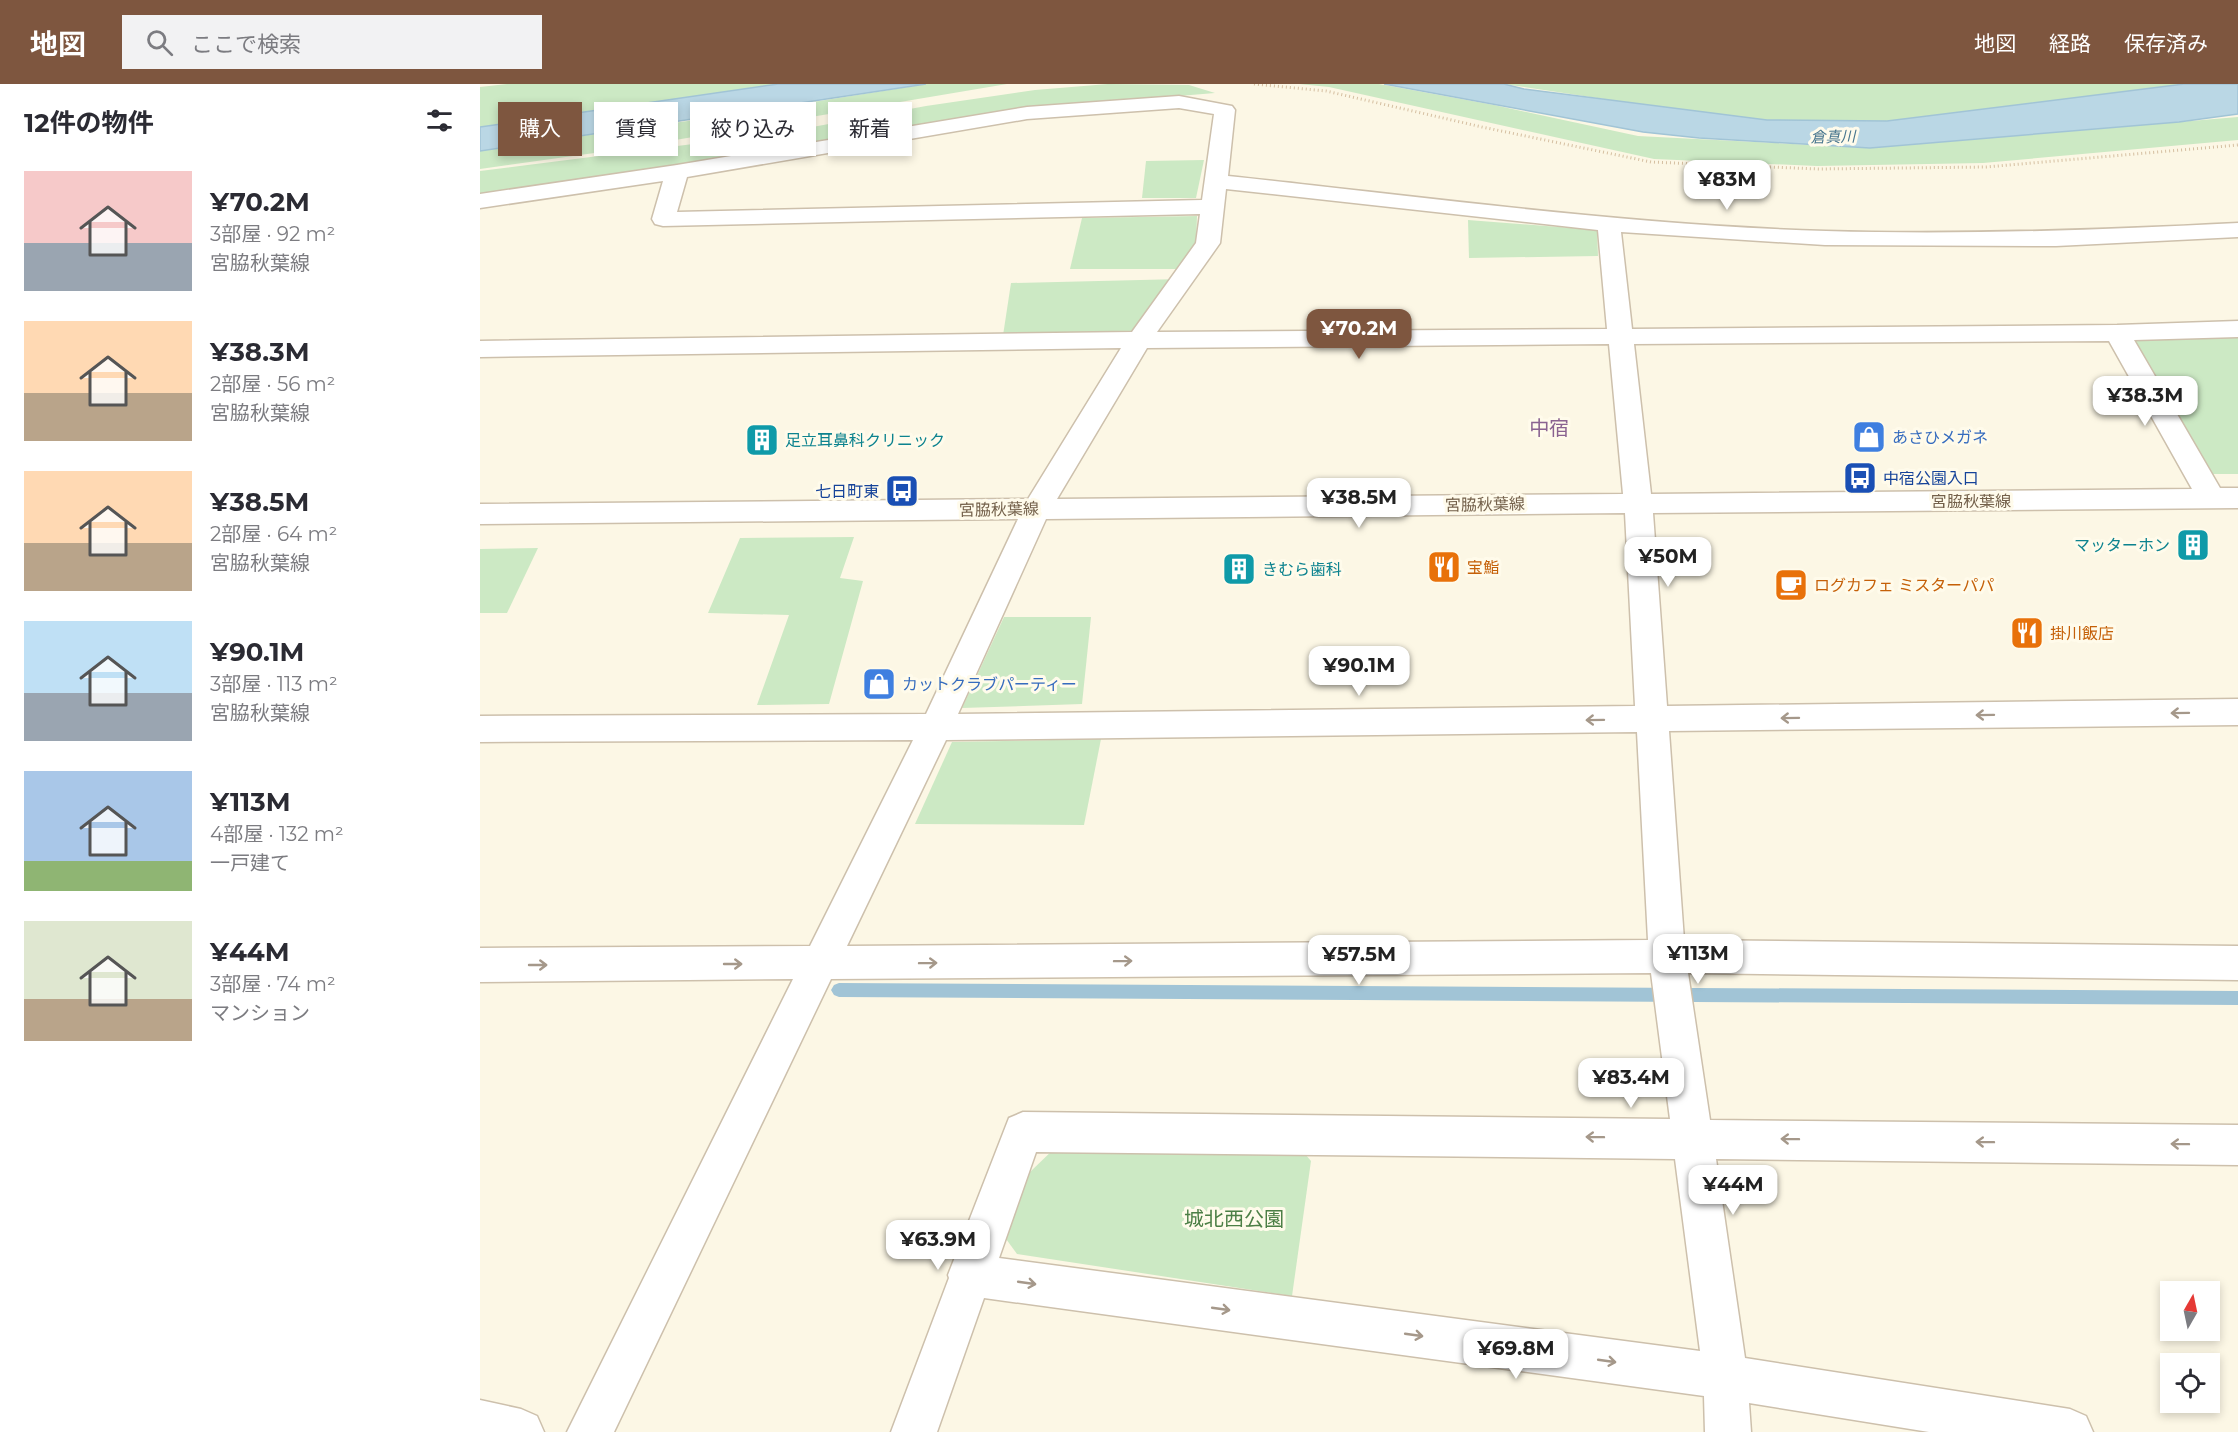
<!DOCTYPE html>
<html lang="ja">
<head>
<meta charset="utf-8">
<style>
	body { margin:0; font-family:Montserrat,"Noto Sans JP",sans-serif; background:#f2f2f3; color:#2b2b33; height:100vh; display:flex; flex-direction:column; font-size:22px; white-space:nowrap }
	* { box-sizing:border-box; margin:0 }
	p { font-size:20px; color:#7c7c81 }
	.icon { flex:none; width:33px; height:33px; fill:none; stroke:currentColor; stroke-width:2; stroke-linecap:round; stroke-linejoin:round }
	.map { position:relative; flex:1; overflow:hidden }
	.side { display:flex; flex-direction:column; background:#fff; width:480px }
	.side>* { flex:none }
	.guide { position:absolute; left:18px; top:18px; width:570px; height:54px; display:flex; gap:12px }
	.needle { width:39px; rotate:9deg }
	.buttons { position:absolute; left:1680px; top:1197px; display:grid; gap:12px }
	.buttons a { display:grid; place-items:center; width:60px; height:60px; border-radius:0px; background:#fff; box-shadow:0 3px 9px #0003; font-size:30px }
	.price { position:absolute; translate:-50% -51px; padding:0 14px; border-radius:12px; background:#fff; color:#222; font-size:20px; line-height:39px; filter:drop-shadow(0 2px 3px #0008) }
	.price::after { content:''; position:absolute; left:50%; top:36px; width:18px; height:14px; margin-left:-9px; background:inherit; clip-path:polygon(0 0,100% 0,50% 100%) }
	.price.current { background:#7e563f; color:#fff }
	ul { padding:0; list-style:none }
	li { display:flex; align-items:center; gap:18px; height:150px; padding:0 24px }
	li span { display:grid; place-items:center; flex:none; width:168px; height:120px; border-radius:0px; color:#555 }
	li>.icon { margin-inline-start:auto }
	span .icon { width:72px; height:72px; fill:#fffc; stroke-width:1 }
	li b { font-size:26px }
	h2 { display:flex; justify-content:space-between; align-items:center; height:72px; padding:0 24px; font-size:26px }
	.pill { padding:0 21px; border-radius:0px; background:#fff; box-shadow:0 3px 9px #0003; font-size:21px; line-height:54px }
	.pill.current { background:#7e563f; color:#fff }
	header { display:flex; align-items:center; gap:36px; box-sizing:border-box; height:84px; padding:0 30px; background:#7e563f; color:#fff }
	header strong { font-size:28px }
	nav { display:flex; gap:33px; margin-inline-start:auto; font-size:21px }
	.search { width:420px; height:54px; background:#f2f2f3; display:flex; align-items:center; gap:15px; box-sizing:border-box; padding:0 21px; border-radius:0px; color:#7c7c81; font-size:22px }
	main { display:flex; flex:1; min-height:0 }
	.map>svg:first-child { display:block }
	.green { fill:#cce9c4 }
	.water { fill:#bad7e5; stroke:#a1c4d6; stroke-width:1.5 }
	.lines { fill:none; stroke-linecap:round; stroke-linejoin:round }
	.stream { fill:#a1c4d6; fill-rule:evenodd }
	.minor-casing { stroke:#cdc0ac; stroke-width:3 }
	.path { stroke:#d5bfa1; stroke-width:3; stroke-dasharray:1 3; stroke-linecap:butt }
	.minor { fill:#fff; fill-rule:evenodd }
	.oneway { stroke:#a5988a }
	.labels { text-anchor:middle; stroke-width:6; stroke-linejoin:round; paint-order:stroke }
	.far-water-label { font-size:15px; font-style:italic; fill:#48768e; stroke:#fffbeb }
	.shop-label { font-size:16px; fill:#366cbe; stroke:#fffbeb; text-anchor:start }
	.culture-label { font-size:16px; fill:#0d838f; stroke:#fffbeb; text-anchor:start }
	.transit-label { font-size:16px; fill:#164399; stroke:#fffbeb; text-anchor:start }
	.street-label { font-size:16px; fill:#74614b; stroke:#fffbeb }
	.food-label { font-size:16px; fill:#c56008; stroke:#fffbeb; text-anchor:start }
	.quarter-label { font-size:20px; fill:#8a6391; stroke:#fffbeb }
	.near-park-label { font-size:20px; fill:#4c7f46; stroke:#fffbeb }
</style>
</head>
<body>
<header>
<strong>地図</strong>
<div class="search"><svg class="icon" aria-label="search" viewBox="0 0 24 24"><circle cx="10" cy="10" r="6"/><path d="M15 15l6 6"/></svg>ここで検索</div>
<nav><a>地図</a><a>経路</a><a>保存済み</a></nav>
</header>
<main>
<section class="side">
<h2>12件の物件<svg class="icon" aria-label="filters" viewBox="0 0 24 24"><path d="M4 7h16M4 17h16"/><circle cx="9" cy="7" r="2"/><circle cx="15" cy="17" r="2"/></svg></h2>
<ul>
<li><span style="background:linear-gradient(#f6c9c9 60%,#9aa5b1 0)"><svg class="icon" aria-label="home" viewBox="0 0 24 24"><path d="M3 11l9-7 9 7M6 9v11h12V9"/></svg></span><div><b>¥70.2M</b><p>3部屋 · 92 m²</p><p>宮脇秋葉線</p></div></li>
<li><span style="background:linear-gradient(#ffd9b3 60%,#b9a48a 0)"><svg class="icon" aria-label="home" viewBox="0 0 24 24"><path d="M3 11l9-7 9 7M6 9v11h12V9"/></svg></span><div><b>¥38.3M</b><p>2部屋 · 56 m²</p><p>宮脇秋葉線</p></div></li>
<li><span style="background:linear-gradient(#ffd9b3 60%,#b9a48a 0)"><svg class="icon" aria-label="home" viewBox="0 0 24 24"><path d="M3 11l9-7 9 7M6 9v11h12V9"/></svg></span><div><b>¥38.5M</b><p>2部屋 · 64 m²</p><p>宮脇秋葉線</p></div></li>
<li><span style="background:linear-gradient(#bfe0f5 60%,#9aa5b1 0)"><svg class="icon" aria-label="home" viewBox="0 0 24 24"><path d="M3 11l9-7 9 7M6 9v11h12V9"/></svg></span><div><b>¥90.1M</b><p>3部屋 · 113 m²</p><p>宮脇秋葉線</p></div></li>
<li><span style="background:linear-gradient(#a9c7e8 75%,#8fb573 0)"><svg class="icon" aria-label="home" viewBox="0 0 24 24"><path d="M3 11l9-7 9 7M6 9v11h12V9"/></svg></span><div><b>¥113M</b><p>4部屋 · 132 m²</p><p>一戸建て</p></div></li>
<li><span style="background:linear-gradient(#dfe7d0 65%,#b9a48a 0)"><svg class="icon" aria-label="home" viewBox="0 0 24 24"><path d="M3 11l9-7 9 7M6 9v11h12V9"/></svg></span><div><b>¥44M</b><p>3部屋 · 74 m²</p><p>マンション</p></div></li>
</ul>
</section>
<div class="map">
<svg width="1758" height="1348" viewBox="0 0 1758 1348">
	<rect width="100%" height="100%" fill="#fcf7e5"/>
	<g class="green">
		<polygon points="27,0 298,0 0,44 0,3"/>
		<polygon points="447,0 527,0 136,66 0,85 0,66 251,31"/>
		<polygon points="628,0 709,1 735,9 578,22 0,115 0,87 300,49 446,22 555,6"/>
		<polygon points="819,0 899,0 1014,21 1158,52 1390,64 1758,33 1758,56 1503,79 1337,82 1174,75 849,3"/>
		<polygon points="1024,0 1704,0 1407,37 1263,36"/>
		<polygon points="724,76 716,114 662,114 666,77"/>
		<polygon points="717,132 716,161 696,185 590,185 602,134"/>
		<polygon points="988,136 1117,146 1118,172 989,174"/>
		<polygon points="702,195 659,256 522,258 531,199"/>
		<polygon points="1758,249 1758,390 1724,390 1645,254"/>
		<polygon points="374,453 360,494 383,497 349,620 277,621 309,531 228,529 260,454"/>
		<polygon points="58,464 27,529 0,529 0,465"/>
		<polygon points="524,533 611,533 602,620 482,624"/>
		<polygon points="621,655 604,741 435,740 472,658"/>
		<polygon points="577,1062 825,1070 831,1077 812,1212 537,1170 521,1148 550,1088"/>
	</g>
	<g class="water">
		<polygon points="298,0 446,0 0,67 0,43"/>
		<polygon points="904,0 1024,0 1044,5 1287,36 1407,37 1704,0 1758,0 1758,30 1699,38 1390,64 1219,54 1163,48"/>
	</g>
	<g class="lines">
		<polygon class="stream" points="359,899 1758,907 1758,921 359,913 354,911 351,906 354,901"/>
		<g class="minor-casing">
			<g id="minor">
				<path d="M699,12L752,22L755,26L748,92C946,113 1146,141 1346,147C1483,151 1621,146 1758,139V153L1576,162L1345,161L1141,148L1152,245L1637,241L1758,237V253L1654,256L1740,404H1758V424L1173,429L1187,622L1758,615V641L1189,647L1204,856L1758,862V896L1208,889L1230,1036L1758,1041V1081L1236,1075L1265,1274L1590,1325L1606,1332L1613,1348H1449L1269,1319L1271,1348H1225L1224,1312L504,1214L457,1348H411L469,1194L468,1191L529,1034L543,1028L1190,1035L1171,889L351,895L134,1348H87L313,895L0,898V864L330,862L433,656L0,658V632L446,630L538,435L0,440V420L548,415L641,264L0,273V257L652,248L716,159L720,130L183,142L175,140L172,135L183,97L0,124V110L197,81L547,23ZM699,24L734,30L722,116L197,128L207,93L547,35ZM746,105L1118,146L1127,245L677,248L740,159ZM1629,257L1712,405L1171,410L1154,260ZM1129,260L1143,410L577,415L667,264ZM1145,429L1155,622L478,630L566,435ZM1157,648L1168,856L367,862L466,656ZM556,1068L1195,1075L1220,1267L519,1174Z"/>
				<polygon points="0,1316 41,1325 57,1332 64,1348 0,1348"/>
			</g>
		</g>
		<polyline class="path" points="774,0 846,7 1002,43 1171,78 1338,85 1506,83 1758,61"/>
		<use href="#minor" class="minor"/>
	</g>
	<defs><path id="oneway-shaft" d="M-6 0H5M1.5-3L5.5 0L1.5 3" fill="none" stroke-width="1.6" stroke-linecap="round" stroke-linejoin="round" transform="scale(1.5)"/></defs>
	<g class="oneway">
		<use href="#oneway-shaft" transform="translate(1700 629) rotate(179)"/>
		<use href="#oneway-shaft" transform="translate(1505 631) rotate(179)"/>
		<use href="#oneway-shaft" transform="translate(1310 634) rotate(179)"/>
		<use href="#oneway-shaft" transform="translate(1115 636) rotate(179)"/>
		<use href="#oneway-shaft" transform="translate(643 877) rotate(-1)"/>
		<use href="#oneway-shaft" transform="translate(448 879) rotate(-1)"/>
		<use href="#oneway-shaft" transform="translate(253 880)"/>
		<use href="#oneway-shaft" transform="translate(58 881)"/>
		<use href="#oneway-shaft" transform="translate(1115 1053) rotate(-179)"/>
		<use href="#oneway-shaft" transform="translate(1310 1055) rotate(-179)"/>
		<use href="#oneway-shaft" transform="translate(1505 1058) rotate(-179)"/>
		<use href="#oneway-shaft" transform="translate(1700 1060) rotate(-179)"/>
		<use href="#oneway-shaft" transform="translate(547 1199) rotate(8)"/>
		<use href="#oneway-shaft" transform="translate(741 1225) rotate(8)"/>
		<use href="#oneway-shaft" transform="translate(934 1251) rotate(8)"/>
		<use href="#oneway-shaft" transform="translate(1127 1277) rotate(8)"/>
	</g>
	<defs>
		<g id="shop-square" transform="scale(1.725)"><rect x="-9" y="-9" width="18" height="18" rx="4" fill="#3f7fe0" stroke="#fffbeb"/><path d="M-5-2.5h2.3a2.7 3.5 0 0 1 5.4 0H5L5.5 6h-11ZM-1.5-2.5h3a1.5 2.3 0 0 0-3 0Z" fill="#fff"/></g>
		<g id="building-square" transform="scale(1.725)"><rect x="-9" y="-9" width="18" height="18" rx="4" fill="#0f9aa8" stroke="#fffbeb"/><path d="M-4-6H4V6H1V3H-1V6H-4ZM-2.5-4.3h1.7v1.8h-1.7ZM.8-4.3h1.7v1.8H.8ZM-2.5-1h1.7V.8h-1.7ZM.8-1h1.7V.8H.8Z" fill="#fff"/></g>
		<g id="bus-square" transform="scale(1.725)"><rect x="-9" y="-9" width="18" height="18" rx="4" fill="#1a4fb4" stroke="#fffbeb"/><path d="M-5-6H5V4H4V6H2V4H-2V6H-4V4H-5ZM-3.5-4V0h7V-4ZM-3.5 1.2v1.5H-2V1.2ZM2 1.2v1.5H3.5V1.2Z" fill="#fff"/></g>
		<g id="restaurant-square" transform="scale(1.725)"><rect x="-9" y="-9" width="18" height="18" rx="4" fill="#e8710a" stroke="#fffbeb"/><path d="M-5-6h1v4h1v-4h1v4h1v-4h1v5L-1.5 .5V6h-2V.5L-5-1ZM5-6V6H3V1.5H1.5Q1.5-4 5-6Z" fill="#fff"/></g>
		<g id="cafe-square" transform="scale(1.725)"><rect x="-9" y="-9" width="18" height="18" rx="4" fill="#e8710a" stroke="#fffbeb"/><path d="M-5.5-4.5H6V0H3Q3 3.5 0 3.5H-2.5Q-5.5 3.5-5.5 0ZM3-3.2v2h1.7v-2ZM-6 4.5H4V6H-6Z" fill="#fff"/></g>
	</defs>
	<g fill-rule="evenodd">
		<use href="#shop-square" x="1389" y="353"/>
		<use href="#building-square" x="282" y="356"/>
		<use href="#bus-square" x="1380" y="394"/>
		<use href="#bus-square" x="422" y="407"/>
		<use href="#building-square" x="1713" y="461"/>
		<use href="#restaurant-square" x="964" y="483"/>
		<use href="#building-square" x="759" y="485"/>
		<use href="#cafe-square" x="1311" y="501"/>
		<use href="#restaurant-square" x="1547" y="549"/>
		<use href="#shop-square" x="399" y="600"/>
	</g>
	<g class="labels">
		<g class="far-water-label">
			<text transform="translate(1353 53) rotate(-1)" y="5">倉真川</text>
		</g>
		<g class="shop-label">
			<text x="1412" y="359">あさひメガネ</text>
			<text x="422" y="606">カットクラブパーティー</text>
		</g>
		<g class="culture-label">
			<text x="305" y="362">足立耳鼻科クリニック</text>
			<text x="1690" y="467" text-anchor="end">マッターホン</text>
			<text x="782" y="491">きむら歯科</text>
		</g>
		<g class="transit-label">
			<text x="1403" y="400">中宿公園入口</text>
			<text x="399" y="413" text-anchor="end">七日町東</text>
		</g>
		<g class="street-label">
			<text x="1491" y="423">宮脇秋葉線</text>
			<text transform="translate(1005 420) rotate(-1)" y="6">宮脇秋葉線</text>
			<text transform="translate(519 425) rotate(-1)" y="6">宮脇秋葉線</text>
		</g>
		<g class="food-label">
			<text x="987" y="489">宝鮨</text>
			<text x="1334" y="507">ログカフェ ミスターパパ</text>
			<text x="1570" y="555">掛川飯店</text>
		</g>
		<g class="quarter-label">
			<text x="1069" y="351">中宿</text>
		</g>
		<g class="near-park-label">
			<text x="754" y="1142">城北西公園</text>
		</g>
	</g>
</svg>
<div class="buttons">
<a><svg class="needle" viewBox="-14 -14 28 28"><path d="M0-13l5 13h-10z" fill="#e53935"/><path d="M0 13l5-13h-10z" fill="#7c7c81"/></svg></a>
<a><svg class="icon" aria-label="locate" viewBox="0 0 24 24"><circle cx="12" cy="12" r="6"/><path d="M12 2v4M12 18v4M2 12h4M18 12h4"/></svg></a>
</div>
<b class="price" style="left:1247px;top:127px">¥83M</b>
<b class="price current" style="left:879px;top:276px">¥70.2M</b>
<b class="price" style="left:1665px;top:343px">¥38.3M</b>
<b class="price" style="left:879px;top:445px">¥38.5M</b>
<b class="price" style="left:1188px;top:504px">¥50M</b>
<b class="price" style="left:879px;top:613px">¥90.1M</b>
<b class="price" style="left:1218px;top:901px">¥113M</b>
<b class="price" style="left:879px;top:902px">¥57.5M</b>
<b class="price" style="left:1151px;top:1025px">¥83.4M</b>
<b class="price" style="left:1253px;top:1132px">¥44M</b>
<b class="price" style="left:458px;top:1187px">¥63.9M</b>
<b class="price" style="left:1036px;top:1296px">¥69.8M</b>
<div class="guide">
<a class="pill current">購入</a>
<a class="pill">賃貸</a>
<a class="pill">絞り込み</a>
<a class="pill">新着</a>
</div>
</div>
</main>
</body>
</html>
